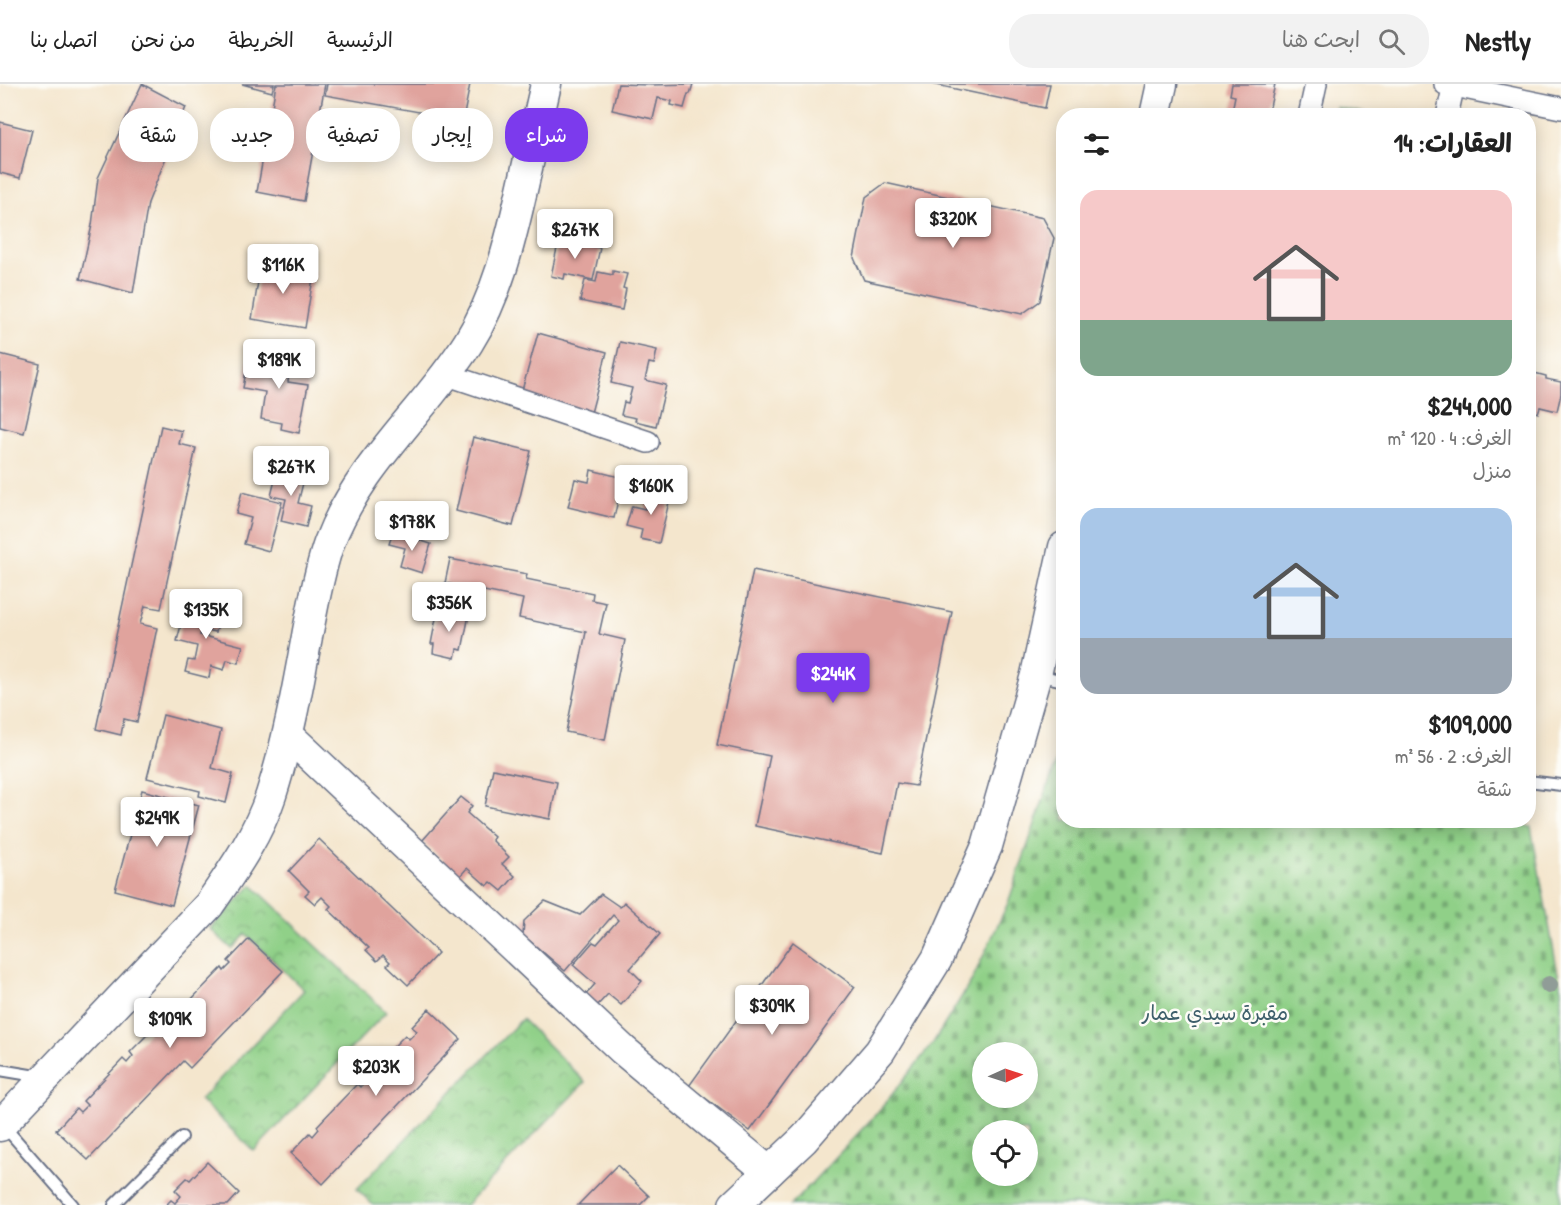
<!DOCTYPE html>
<html lang="ar">
<head>
<meta charset="utf-8">
<style>
	body { margin:0; font-family:"Patrick Hand","Playpen Sans Arabic",sans-serif; background:#f2f2f2; color:#222; direction:rtl; height:100vh; display:flex; flex-direction:column; font-size:22px; white-space:nowrap }
	* { box-sizing:border-box; margin:0 }
	p { font-size:20px; color:#767676 }
	.icon { flex:none; width:33px; height:33px; fill:none; stroke:currentColor; stroke-width:2; stroke-linecap:round; stroke-linejoin:round }
	.map { position:relative; flex:1; overflow:hidden; direction:ltr }
	.panel { position:absolute; left:1056px; top:24px; width:480px; height:720px; display:flex; flex-direction:column; background:#fff; border-radius:24px; box-shadow:0 3px 15px #0003; direction:rtl }
	.panel>* { flex:none }
	.banner { position:absolute; left:18px; top:24px; width:570px; height:54px; direction:rtl; display:flex; gap:12px }
	.needle { width:39px; rotate:87deg }
	.tools { position:absolute; left:972px; top:958px; display:grid; gap:12px }
	.tools a { display:grid; place-items:center; width:66px; height:66px; border-radius:50%; background:#fff; box-shadow:0 3px 15px #0003; font-size:30px }
	.price { position:absolute; translate:-50% -51px; padding:0 14px; border-radius:6px; background:#fff; color:#222; font-size:20px; line-height:39px; filter:drop-shadow(0 2px 3px #0008) }
	.price::after { content:''; position:absolute; left:50%; top:36px; width:18px; height:14px; margin-left:-9px; background:inherit; clip-path:polygon(0 0,100% 0,50% 100%) }
	.price.current { background:#7c3aed; color:#fff }
	ul { padding:0; list-style:none }
	li { display:grid; align-content:center; gap:12px; height:318px; padding:0 24px }
	li span { display:grid; place-items:center; height:186px; border-radius:18px; color:#555 }
	li>.icon { margin-inline-start:auto }
	span .icon { width:108px; height:108px; fill:#fffc; stroke-width:1 }
	li b { font-size:26px }
	h2 { display:flex; justify-content:space-between; align-items:center; height:72px; padding:0 24px; font-size:26px }
	.pill { padding:0 21px; border-radius:24px; background:#fff; box-shadow:0 3px 15px #0003; font-size:21px; line-height:54px }
	.pill.current { background:#7c3aed; color:#fff }
	header { display:flex; align-items:center; gap:36px; box-sizing:border-box; height:84px; padding:0 30px; background:#fff; border-bottom:2px solid #e0e0e0 }
	header strong { font-size:28px }
	nav { display:flex; gap:33px; margin-inline-start:auto; font-size:21px }
	.search { width:420px; height:54px; background:#f2f2f2; display:flex; align-items:center; gap:15px; box-sizing:border-box; padding:0 21px; border-radius:24px; color:#767676; font-size:22px }
	.map>svg:first-child { display:block }
	.grass { fill:url(#grass-tufts); stroke:#568073; stroke-width:1.5 }
	.cemetery { fill:url(#cemetery-stones); stroke:#568073; stroke-width:1.5; fill-rule:evenodd }
	.park { fill:url(#park-crowns); stroke:#568073; stroke-width:1.5 }
	.building { fill:#e0a39d }
	.lines { fill:none; stroke-linecap:round; stroke-linejoin:round }
	.lane-casing { stroke:#676f85; stroke-width:14 }
	.street-casing { stroke:#676f85; stroke-width:24 }
	.secondary-casing { stroke:#676f85; stroke-width:33 }
	.lane { stroke:#fff; stroke-width:10 }
	.street { stroke:#fff; stroke-width:21 }
	.secondary { stroke:#fff; stroke-width:30 }
	.tree { fill:#909c97 }
	.labels { text-anchor:middle; stroke-width:5; stroke-linejoin:round; paint-order:stroke }
	.park-label { font-size:21px; fill:#3e5f6b; stroke:#fdfcf7 }
</style>
</head>
<body>
<header>
<strong>Nestly</strong>
<div class="search"><svg class="icon" aria-label="search" viewBox="0 0 24 24"><circle cx="10" cy="10" r="6"/><path d="M15 15l6 6"/></svg>ابحث هنا</div>
<nav><a>الرئيسية</a><a>الخريطة</a><a>من نحن</a><a>اتصل بنا</a></nav>
</header>
<div class="map">
<svg width="1561" height="1121" viewBox="0 0 1561 1121">
	<defs>
		<pattern id="grass-tufts" width="24" height="20" patternUnits="userSpaceOnUse" patternTransform="scale(1.5)"><rect width="24" height="20" fill="#90d088"/><path d="M3 7l-1-3M5 7V3M7 7l1-3M15 17l-1-3M17 17v-4M19 17l1-3" fill="none" stroke="#75a972"/></pattern>
		<pattern id="cemetery-stones" width="16" height="16" patternUnits="userSpaceOnUse" patternTransform="scale(1.5)"><rect width="16" height="16" fill="#90d088"/><path d="M2 7V4a2 2 0 0 1 4 0v3zM10 15v-3a2 2 0 0 1 4 0v3z" fill="#75a972"/></pattern>
		<pattern id="park-crowns" width="20" height="18" patternUnits="userSpaceOnUse" patternTransform="scale(1.5)"><rect width="20" height="18" fill="#90d088"/><path d="M2 6a3 3 0 1 1 6 0M12 15a3 3 0 1 1 6 0" fill="none" stroke="#75a972"/></pattern>
	</defs>
	<rect width="100%" height="100%" fill="#fdfcf7"/>
	<filter id="ink" filterUnits="userSpaceOnUse"><feTurbulence type="fractalNoise" baseFrequency=".0167" numOctaves="2"/><feDisplacementMap in="SourceGraphic" scale="12" xChannelSelector="R" yChannelSelector="G"/><feConvolveMatrix kernelMatrix="1 2 1 2 8 2 1 2 1" color-interpolation-filters="sRGB"/></filter>
	<filter id="wash" filterUnits="userSpaceOnUse"><feTurbulence type="fractalNoise" baseFrequency=".008" numOctaves="4" result="noise"/><feDisplacementMap in="SourceGraphic" scale="24" xChannelSelector="R" yChannelSelector="G"/><feGaussianBlur stdDeviation="1.35" result="paint"/><feColorMatrix in="noise" values="0 0 0 0 0 0 0 0 0 0 0 0 0 0 0 0 0 1.4 0 .05"/><feComposite in="paint" operator="in"/></filter>
	<g filter="url(#wash)">
		<rect width="100%" height="100%" fill="#f4e6cd"/>
		<polygon class="grass" points="1336,23 1372,31 1334,31"/>
		<path class="cemetery" d="M1063,658L1064,736H1506L1531,743L1561,906V1121H791L878,1028L933,959L972,896L1008,819ZM982,969H1028V1014H982ZM982,1047H1028V1092H982Z"/>
		<g class="park">
			<polygon points="252,801 386,928 254,1067 200,1016 304,906 246,850 232,865 210,845"/>
			<polygon points="522,935 585,998 466,1121 373,1121 357,1105"/>
		</g>
		<g id="blocks">
			<g class="building">
				<polygon points="142,0 186,23 148,119 133,209 80,195 92,141 98,94"/>
				<polygon points="242,0 274,0 272,8"/>
				<polygon points="276,0 325,0 304,117 257,108"/>
				<polygon points="327,0 470,0 463,36 325,11"/>
				<polygon points="618,0 649,1 693,0 690,10 688,10 684,24 671,21 672,17 658,14 653,35 612,26"/>
				<polygon points="932,0 1050,0 1045,24"/>
				<polygon points="1232,0 1275,0 1268,32 1231,32 1235,12 1230,11"/>
				<polygon points="0,38 32,46 20,94 0,89"/>
				<polygon points="885,99 1043,134 1054,154 1040,217 1022,230 864,196 854,174 866,113"/>
				<polygon points="559,155 600,164 593,196 565,190 564,195 551,192"/>
				<polygon points="261,179 314,188 305,244 252,235"/>
				<polygon points="613,187 627,190 623,204 626,205 622,226 580,217 585,196 596,198 598,188 613,191"/>
				<polygon points="538,249 607,268 591,329 521,310"/>
				<polygon points="620,258 657,266 654,280 649,279 645,296 666,301 656,342 635,337 636,334 621,331 624,318 628,319 632,304 611,299"/>
				<polygon points="275,266 301,271 298,289 289,287 288,298 308,301 299,349 281,345 282,339 261,335 265,308 243,304 248,276 273,280"/>
				<polygon points="0,270 40,280 24,349 0,343"/>
				<polygon points="1531,288 1546,292 1546,295 1561,298 1561,310 1557,327 1540,323 1538,329 1528,325 1528,291 1531,291"/>
				<polygon points="161,342 182,347 179,360 196,364 161,525 145,522 140,540 157,544 137,638 124,635 121,651 96,645"/>
				<polygon points="473,353 531,367 513,442 456,427"/>
				<polygon points="278,384 305,391 298,419 311,422 306,443 281,437 286,415 271,412"/>
				<polygon points="591,386 628,395 625,408 620,407 614,434 568,423 575,395 589,398"/>
				<polygon points="650,405 671,410 659,459 640,455 642,446 626,442 632,422 645,425"/>
				<polygon points="242,408 282,418 269,467 244,460 251,434 236,430"/>
				<polygon points="393,448 431,460 422,489 400,482 405,464 389,460"/>
				<polygon points="450,475 527,490 526,495 593,509 592,516 606,519 599,550 625,556 605,656 566,648 586,548 519,534 523,515 445,499"/>
				<polygon points="753,486 952,528 916,702 897,699 883,769 755,742 770,672 717,661"/>
				<polygon points="187,517 222,526 216,548 202,545 200,551 243,562 238,579 227,576 224,586 211,582 209,594 185,588 188,576 194,577 197,562 177,557"/>
				<polygon points="438,524 469,531 462,566 457,565 455,574 433,569 434,560 431,560"/>
				<polygon points="163,631 221,646 212,684 233,690 226,719 199,712 200,707 147,694"/>
				<polygon points="493,685 557,698 550,735 485,722"/>
				<polygon points="142,706 199,721 172,821 115,806"/>
				<polygon points="461,713 472,722 467,729 494,753 492,756 509,773 502,780 515,792 502,807 491,798 487,802 467,784 456,797 440,782 444,777 422,757"/>
				<polygon points="319,755 438,869 408,901 387,881 390,878 383,871 377,877 366,866 369,864 328,825 331,822 322,813 315,820 305,811 309,807 289,787"/>
				<polygon points="601,810 620,823 624,818 660,850 630,885 642,897 621,921 608,910 595,924 583,914 595,900 573,881 593,858 597,860 618,836 613,831 565,887 523,851 524,837 545,817 580,831"/>
				<polygon points="249,855 283,887 190,984 183,977 88,1076 56,1046 76,1024 80,1028 87,1021 83,1017 123,975 127,979 133,972 130,968 152,946 157,951 176,932 178,934 185,927 183,924 222,884 224,887 231,880 228,877"/>
				<polygon points="793,858 855,903 750,1047 689,1002"/>
				<polygon points="429,925 461,955 323,1100 291,1069 310,1049 313,1052 319,1045 317,1042 357,1000 360,1003 367,996 364,993 405,951 409,955 417,947 412,943"/>
				<polygon points="207,1078 239,1109 228,1121 166,1121 171,1116 175,1119 181,1112 175,1106 187,1094 190,1096"/>
				<polygon points="617,1081 649,1112 640,1121 578,1121"/>
			</g>
		</g>
	</g>
	<g filter="url(#ink)">
		<use href="#blocks" fill-opacity="0" stroke="#676f85" stroke-width="1.5"/>
		<g class="lines">
			<g class="lane-casing">
				<g id="lane">
					<polyline points="1037,591 1064,597"/>
					<polyline points="1528,697 1561,701"/>
					<polyline points="0,986 42,993"/>
					<polyline points="4,1042 73,1121"/>
					<polyline points="114,1121 182,1053"/>
				</g>
			</g>
			<g class="street-casing">
				<g id="street">
					<polyline points="1445,0 1561,24"/>
					<polyline points="1309,32 1316,0"/>
					<polyline points="1447,32 1454,0"/>
					<polyline points="445,290 648,358"/>
				</g>
			</g>
			<g class="secondary-casing">
				<g id="secondary">
					<polyline points="1155,32 1162,0"/>
					<polyline points="288,651 623,966 769,1088"/>
					<path d="M0,1042L209,821C233,786 258,751 271,711C288,658 298,602 308,547C314,518 319,487 329,459C359,380 424,328 468,259C497,213 510,159 522,106C530,71 538,35 546,0"/>
					<polyline points="734,1121 804,1055 880,967 937,875 987,762 1036,591 1064,463"/>
				</g>
			</g>
			<use href="#lane" class="lane"/>
			<use href="#street" class="street"/>
			<use href="#secondary" class="secondary"/>
		</g>
		<circle class="tree" cx="1549" cy="901" r="9"/>
	</g>
	<g class="labels">
		<g class="park-label">
			<text x="1215" y="936">مقبرة سيدي عمار</text>
		</g>
	</g>
</svg>
<div class="tools">
<a><svg class="needle" viewBox="-14 -14 28 28"><path d="M0-13l5 13h-10z" fill="#e53935"/><path d="M0 13l5-13h-10z" fill="#767676"/></svg></a>
<a><svg class="icon" aria-label="locate" viewBox="0 0 24 24"><circle cx="12" cy="12" r="6"/><path d="M12 2v4M12 18v4M2 12h4M18 12h4"/></svg></a>
</div>
<b class="price" style="left:953px;top:165px">$320K</b>
<b class="price" style="left:575px;top:176px">$267K</b>
<b class="price" style="left:283px;top:211px">$116K</b>
<b class="price" style="left:279px;top:306px">$189K</b>
<b class="price" style="left:291px;top:413px">$267K</b>
<b class="price" style="left:651px;top:432px">$160K</b>
<b class="price" style="left:412px;top:468px">$178K</b>
<b class="price" style="left:449px;top:549px">$356K</b>
<b class="price" style="left:206px;top:556px">$135K</b>
<b class="price current" style="left:833px;top:620px">$244K</b>
<b class="price" style="left:157px;top:764px">$249K</b>
<b class="price" style="left:772px;top:952px">$309K</b>
<b class="price" style="left:170px;top:965px">$109K</b>
<b class="price" style="left:376px;top:1013px">$203K</b>
<div class="banner">
<a class="pill current">شراء</a>
<a class="pill">إيجار</a>
<a class="pill">تصفية</a>
<a class="pill">جديد</a>
<a class="pill">شقة</a>
</div>
<section class="panel">
<h2>العقارات: 14<svg class="icon" aria-label="filters" viewBox="0 0 24 24"><path d="M4 7h16M4 17h16"/><circle cx="9" cy="7" r="2"/><circle cx="15" cy="17" r="2"/></svg></h2>
<ul>
<li><span style="background:linear-gradient(#f6c9c9 70%,#7fa58c 0)"><svg class="icon" aria-label="home" viewBox="0 0 24 24"><path d="M3 11l9-7 9 7M6 9v11h12V9"/></svg></span><div><b>$244,000</b><p>الغرف: 4 · 120 m²</p><p>منزل</p></div></li>
<li><span style="background:linear-gradient(#a9c7e8 70%,#9aa5b1 0)"><svg class="icon" aria-label="home" viewBox="0 0 24 24"><path d="M3 11l9-7 9 7M6 9v11h12V9"/></svg></span><div><b>$109,000</b><p>الغرف: 2 · 56 m²</p><p>شقة</p></div></li>
</ul>
</section>
</div>
</body>
</html>
